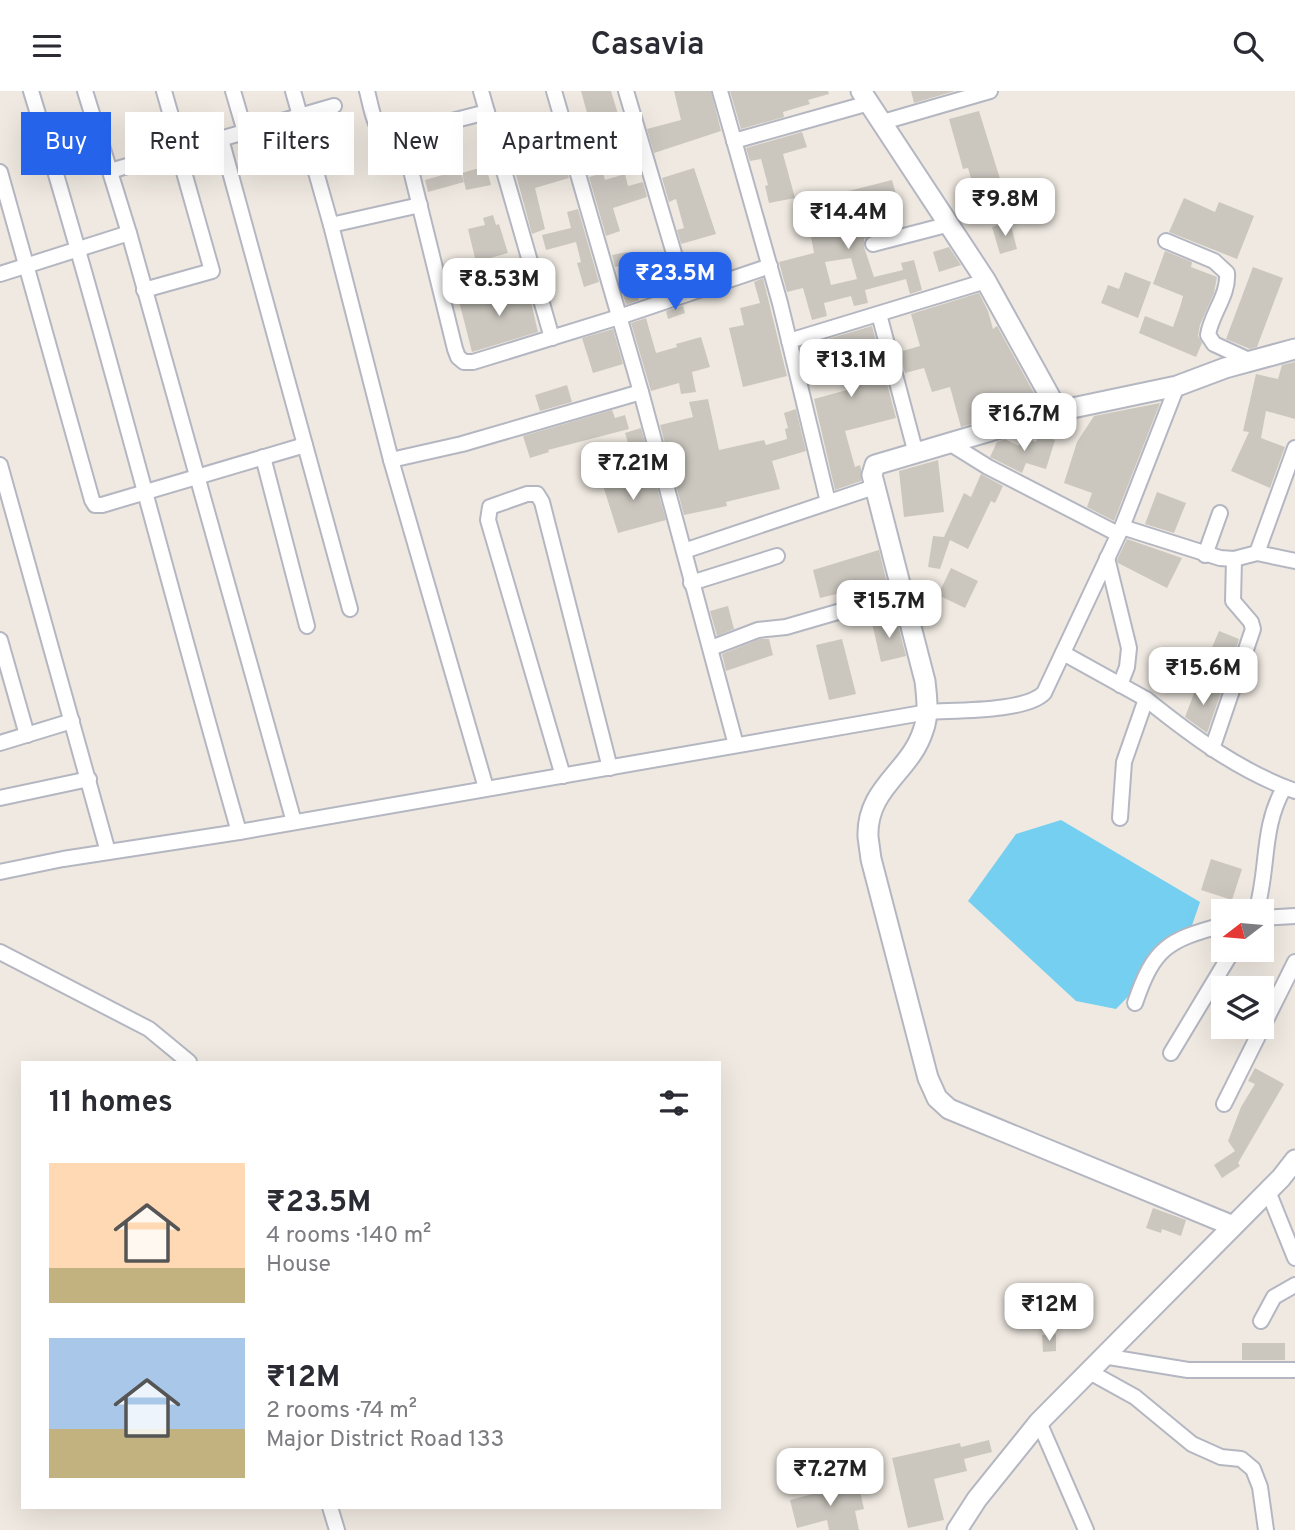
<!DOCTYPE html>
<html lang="en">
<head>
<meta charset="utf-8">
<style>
	body { margin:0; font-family:Overpass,sans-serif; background:#f2f2f3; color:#2b2b33; height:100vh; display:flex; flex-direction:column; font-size:26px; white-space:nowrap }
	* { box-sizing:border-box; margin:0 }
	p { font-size:23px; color:#7c7c81 }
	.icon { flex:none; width:38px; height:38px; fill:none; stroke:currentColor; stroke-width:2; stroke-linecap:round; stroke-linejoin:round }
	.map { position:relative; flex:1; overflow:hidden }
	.sheet { position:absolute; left:21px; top:970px; width:700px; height:448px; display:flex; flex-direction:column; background:#fff; border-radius:0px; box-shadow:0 7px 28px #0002 }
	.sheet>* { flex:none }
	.guide { position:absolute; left:21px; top:21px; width:700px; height:63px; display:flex; gap:14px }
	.needle { width:46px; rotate:254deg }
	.controls { position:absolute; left:1211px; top:808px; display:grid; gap:14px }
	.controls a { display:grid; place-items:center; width:63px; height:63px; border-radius:0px; background:#fff; box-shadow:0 7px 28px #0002; font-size:35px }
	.price { position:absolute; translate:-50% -60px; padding:0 16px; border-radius:14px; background:#fff; color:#222; font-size:23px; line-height:46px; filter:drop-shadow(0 2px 4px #0008) }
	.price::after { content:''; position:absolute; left:50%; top:42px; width:21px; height:16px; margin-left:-10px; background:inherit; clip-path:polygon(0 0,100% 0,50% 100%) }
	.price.selected { background:#2563eb; color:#fff }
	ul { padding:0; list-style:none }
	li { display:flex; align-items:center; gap:21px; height:175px; padding:0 28px }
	li span { display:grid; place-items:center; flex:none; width:196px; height:140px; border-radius:0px; color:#555 }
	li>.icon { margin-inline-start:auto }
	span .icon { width:84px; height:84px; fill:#fffc; stroke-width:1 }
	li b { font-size:30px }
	h2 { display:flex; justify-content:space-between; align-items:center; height:84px; padding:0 28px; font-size:30px }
	.pill { padding:0 24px; border-radius:0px; background:#fff; box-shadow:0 7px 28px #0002; font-size:24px; line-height:63px }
	.pill.selected { background:#2563eb; color:#fff }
	header { display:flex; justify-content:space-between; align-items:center; height:91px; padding:0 28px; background:#fff; font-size:32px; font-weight:600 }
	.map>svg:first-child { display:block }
	.water { fill:#75cff0 }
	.building { fill:#cbc7bf; fill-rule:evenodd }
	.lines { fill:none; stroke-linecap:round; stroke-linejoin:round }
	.street-casing { stroke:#b4b7c1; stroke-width:18 }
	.secondary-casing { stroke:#b4b7c1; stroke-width:23 }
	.street { stroke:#fff; stroke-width:14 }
	.secondary { stroke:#fff; stroke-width:19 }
</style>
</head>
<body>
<header><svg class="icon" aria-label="menu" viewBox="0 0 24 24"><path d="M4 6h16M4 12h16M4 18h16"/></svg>Casavia<svg class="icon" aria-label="search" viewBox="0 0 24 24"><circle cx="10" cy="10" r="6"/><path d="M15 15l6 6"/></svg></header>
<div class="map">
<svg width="1295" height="1439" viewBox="0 0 1295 1439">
	<rect width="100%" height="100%" fill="#efe9e1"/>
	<polygon class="water" points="1061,729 1200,811 1189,843 1116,918 1076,910 968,810 1016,743"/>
	<g class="building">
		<polygon points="581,0 611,0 624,43 595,51"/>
		<polygon points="674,0 711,0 721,40 654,62 647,38 681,29"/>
		<polygon points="730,0 828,0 829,3 808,9 810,13 783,21 784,26 741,38"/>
		<polygon points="911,0 955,0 914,12"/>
		<polygon points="979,20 1005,104 978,112 968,77 963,78 949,28"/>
		<polygon points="550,22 553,31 528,39 525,28"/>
		<polygon points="553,31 569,87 535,97 545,138 532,143 515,80 528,77 526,70 549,64 541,35"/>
		<polygon points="802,41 807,56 783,63 795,107 769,112 765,95 768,94 761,68 750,70 746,57"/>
		<polygon points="486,75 491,94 466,99 462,82"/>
		<polygon points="694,77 716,143 681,153 677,139 684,137 676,108 669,111 662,87"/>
		<polygon points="460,79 464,91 428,101 425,89"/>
		<polygon points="603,82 605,89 625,83 628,95 643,91 647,106 613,117 620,140 606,145 589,86"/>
		<path d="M892,89L901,121L898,122L900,136L870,144L864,148V156L874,186L903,179L901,172L914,169L922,199L910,203L906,188L865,199L868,212L854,215L851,205L824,212L827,225L812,229L803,197L787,201L779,171L814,162L808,129L838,122L833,104ZM851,167L857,188L831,194L825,171Z"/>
		<polygon points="1184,107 1215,121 1219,111 1254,125 1237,168 1169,141"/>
		<polygon points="578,118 599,191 584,196 577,172 581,171 576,151 546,159 542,144 571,137 567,121"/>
		<polygon points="493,124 496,134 499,133 508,162 476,171 468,138 485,134 483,127"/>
		<polygon points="1010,131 1017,158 1000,163 992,136"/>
		<polygon points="949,156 961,174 939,181 933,161"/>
		<polygon points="1165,160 1192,171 1191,176 1217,186 1214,202 1200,234 1198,245 1202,252 1196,266 1139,242 1145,225 1173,236 1180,216 1183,205 1153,193"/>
		<polygon points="627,161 630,172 615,176 612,164"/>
		<polygon points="1253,176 1283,187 1257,256 1250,258 1226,248"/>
		<polygon points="669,179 674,197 663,201 658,182"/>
		<polygon points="1125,181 1151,191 1138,227 1101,212 1108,194 1119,198"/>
		<polygon points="763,187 787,285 743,296 729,237 744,234 740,217 760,212 754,191"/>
		<polygon points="527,194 538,241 472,261 459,210"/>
		<polygon points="636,200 639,209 626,214 623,204"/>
		<polygon points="979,202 988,220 993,238 997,235 1040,313 961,336 950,296 932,301 924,277 905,282 899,261 920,255 911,223"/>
		<polygon points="683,215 685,222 668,228 666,220"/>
		<polygon points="646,227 656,262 677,256 676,253 701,246 710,276 692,281 696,301 681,303 679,292 651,300 631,232"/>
		<polygon points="872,235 896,327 845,340 855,376 860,374 861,378 861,390 835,399 814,308 847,299 837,260 804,268 801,256"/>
		<polygon points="613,238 623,273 593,282 582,247"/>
		<polygon points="1295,271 1295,328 1266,320 1261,347 1285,356 1270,397 1231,380 1249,341 1243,340 1256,283 1278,288 1282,274"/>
		<polygon points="567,294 572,311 540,320 535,304"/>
		<polygon points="708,308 719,359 764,349 766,354 787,348 785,338 788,337 784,322 796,318 806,360 772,370 780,398 726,411 727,415 684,424 660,334 693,326 689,311"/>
		<polygon points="1160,312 1114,430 1087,416 1092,402 1064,392 1077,351 1094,325"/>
		<polygon points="612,319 615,327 625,324 629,338 548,359 549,361 530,367 523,345"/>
		<polygon points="641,337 648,363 633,368 625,342"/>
		<polygon points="1038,344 1055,349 1046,378 1026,372 1022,382 990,366 997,351 1005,348 1019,355 1022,345 1036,351"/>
		<polygon points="938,369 944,421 904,426 899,380"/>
		<polygon points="614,382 616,387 632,382 634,392 654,386 666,429 618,442 600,385"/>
		<polygon points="981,383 1003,395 995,412 991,410 968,458 950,449 940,478 928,476 933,445 944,446 964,402 971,406"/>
		<polygon points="1157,401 1186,412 1174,442 1145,433"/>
		<polygon points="1127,448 1182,467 1167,497 1118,472 1117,469"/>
		<polygon points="879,459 888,496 847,508 845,501 820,507 813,479"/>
		<polygon points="951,477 978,490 965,517 938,504"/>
		<polygon points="728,515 734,538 717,545 710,520"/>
		<polygon points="896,526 906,565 881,571 872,532"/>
		<polygon points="1219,540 1239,548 1232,570 1210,561"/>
		<polygon points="760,548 769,548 773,564 726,580 722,563"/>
		<polygon points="842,548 856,603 829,609 816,554"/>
		<polygon points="1198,592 1221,601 1207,642 1185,626"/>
		<polygon points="1211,768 1242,778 1232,809 1201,799"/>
		<polygon points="1255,977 1284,993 1238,1072 1240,1075 1222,1087 1214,1074 1235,1060 1228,1050 1241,1016 1255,993 1248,990"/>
		<polygon points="1153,1117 1186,1129 1181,1145 1162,1138 1161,1142 1146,1137"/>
		<polygon points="1056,1243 1056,1260 1043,1261 1042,1244"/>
		<rect x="1242" y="1252" width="43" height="17"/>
		<polygon points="989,1349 992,1361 964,1368 967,1380 934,1388 944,1429 908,1437 892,1367 960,1352 961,1356"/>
		<polygon points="858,1391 864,1418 855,1420 859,1439 829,1439 827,1429 797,1437 790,1409"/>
	</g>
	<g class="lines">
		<g class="street-casing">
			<g id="street">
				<path d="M31,0C106,245 168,494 239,741"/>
				<polyline points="85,0 129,142 294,731"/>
				<polyline points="164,0 181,60"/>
				<polyline points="233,0 245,41"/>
				<polyline points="293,0 331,134 391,369 486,697"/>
				<path d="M367,0C371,14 374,42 389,46L487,21"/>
				<polyline points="481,0 552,247"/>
				<polyline points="554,0 641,301 736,654"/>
				<polyline points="626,0 686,203"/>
				<polyline points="720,0 780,212 828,411"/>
				<polyline points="883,31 990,0"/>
				<polyline points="402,43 455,258 458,266 464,271 473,271 619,226 770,175"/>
				<polyline points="221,48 350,518"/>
				<polyline points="734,50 869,12"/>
				<polyline points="110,80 334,15"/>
				<polyline points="0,81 92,409 95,414 102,414 305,354"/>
				<polyline points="331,134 420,114"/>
				<path d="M1166,150L1214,170L1227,182C1229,204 1211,223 1208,244L1214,253L1251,270"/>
				<polyline points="873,153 950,133"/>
				<polyline points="0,183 129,142"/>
				<polyline points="144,199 212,180 178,60"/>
				<polyline points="879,223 916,363"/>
				<polyline points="789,250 986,190"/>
				<polyline points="951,353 988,376 1118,443"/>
				<polyline points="263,366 307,535"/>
				<polyline points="391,369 462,353 641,301"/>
				<polyline points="0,374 108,761"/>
				<polyline points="1122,436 1220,467 1234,468 1257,462 1295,470"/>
				<polyline points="684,460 874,396"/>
				<polyline points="1257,462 1295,357"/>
				<polyline points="1205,464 1220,422"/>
				<polyline points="1107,467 1129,557 1127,576 1120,594"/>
				<polyline points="691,492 777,465"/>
				<polyline points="0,549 27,644"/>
				<polyline points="711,557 758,539 786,536 903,502"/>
				<polyline points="1063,562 1146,608 1124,671 1120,727"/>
				<path d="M1146,608C1192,645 1239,680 1295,700"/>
				<polyline points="0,652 72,630"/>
				<polyline points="1212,658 1253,538 1251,531 1233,510 1234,468"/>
				<polyline points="563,685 488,429 490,416 527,403 537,403 542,411 610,677"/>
				<polyline points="0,707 89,688"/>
				<path d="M0,781L63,768L239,741L928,621C956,619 1025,621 1044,602L1122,436L1177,295"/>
				<path d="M1256,821C1269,778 1261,737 1284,697"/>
				<polyline points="1262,827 1295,825"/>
				<polyline points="0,861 149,938 189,971"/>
				<path d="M1135,912C1154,856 1168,849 1223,834"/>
				<polyline points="1171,962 1233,859"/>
				<polyline points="1224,1013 1295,871"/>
				<polyline points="1268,1100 1295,1167"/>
				<polyline points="1261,1230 1274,1206 1295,1194"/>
				<polyline points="1103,1265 1188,1279 1295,1279"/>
				<polyline points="1088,1280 1135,1306 1192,1353 1221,1366 1241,1368 1253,1378 1260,1396 1266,1439"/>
				<polyline points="1039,1331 1086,1439"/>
				<polyline points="330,1416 337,1439"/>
			</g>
		</g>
		<g class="secondary-casing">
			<g id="secondary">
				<polyline points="861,0 986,190 1058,320"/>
				<path d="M1233,1135L949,1018L937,1007L928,987L871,768L868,746C866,697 910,681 923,640C929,624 927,607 925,590L872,384L875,374L1058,320L1177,295L1225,277L1295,258"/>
				<polyline points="957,1439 977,1408 1039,1331 1281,1087 1295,1069"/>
			</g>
		</g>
		<use href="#street" class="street"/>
		<use href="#secondary" class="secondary"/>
	</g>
</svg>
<div class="controls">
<a><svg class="needle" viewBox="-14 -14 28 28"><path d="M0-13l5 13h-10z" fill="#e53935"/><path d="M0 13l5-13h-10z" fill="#7c7c81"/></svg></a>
<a><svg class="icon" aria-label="layers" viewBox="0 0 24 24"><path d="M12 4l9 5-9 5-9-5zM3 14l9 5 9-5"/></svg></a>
</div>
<b class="price" style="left:1005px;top:147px">₹9.8M</b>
<b class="price" style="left:848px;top:160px">₹14.4M</b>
<b class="price selected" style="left:675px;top:221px">₹23.5M</b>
<b class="price" style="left:499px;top:227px">₹8.53M</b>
<b class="price" style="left:851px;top:308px">₹13.1M</b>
<b class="price" style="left:1024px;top:362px">₹16.7M</b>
<b class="price" style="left:633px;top:411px">₹7.21M</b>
<b class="price" style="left:889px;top:549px">₹15.7M</b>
<b class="price" style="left:1203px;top:616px">₹15.6M</b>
<b class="price" style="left:1049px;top:1252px">₹12M</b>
<b class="price" style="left:830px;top:1417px">₹7.27M</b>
<div class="guide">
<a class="pill selected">Buy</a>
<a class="pill">Rent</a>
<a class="pill">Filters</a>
<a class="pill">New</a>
<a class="pill">Apartment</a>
</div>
<section class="sheet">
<h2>11 homes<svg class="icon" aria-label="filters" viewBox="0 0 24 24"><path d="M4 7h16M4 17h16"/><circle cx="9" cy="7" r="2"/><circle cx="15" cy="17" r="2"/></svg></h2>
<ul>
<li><span style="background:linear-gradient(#ffd9b3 75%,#c2b280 0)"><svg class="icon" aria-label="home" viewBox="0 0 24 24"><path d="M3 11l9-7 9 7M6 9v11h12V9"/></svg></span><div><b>₹23.5M</b><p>4 rooms · 140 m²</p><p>House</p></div></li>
<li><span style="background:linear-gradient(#a9c7e8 65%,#c2b280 0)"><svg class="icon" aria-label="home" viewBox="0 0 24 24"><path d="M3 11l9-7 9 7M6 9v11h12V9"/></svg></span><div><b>₹12M</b><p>2 rooms · 74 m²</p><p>Major District Road 133</p></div></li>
</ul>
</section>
</div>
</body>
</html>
